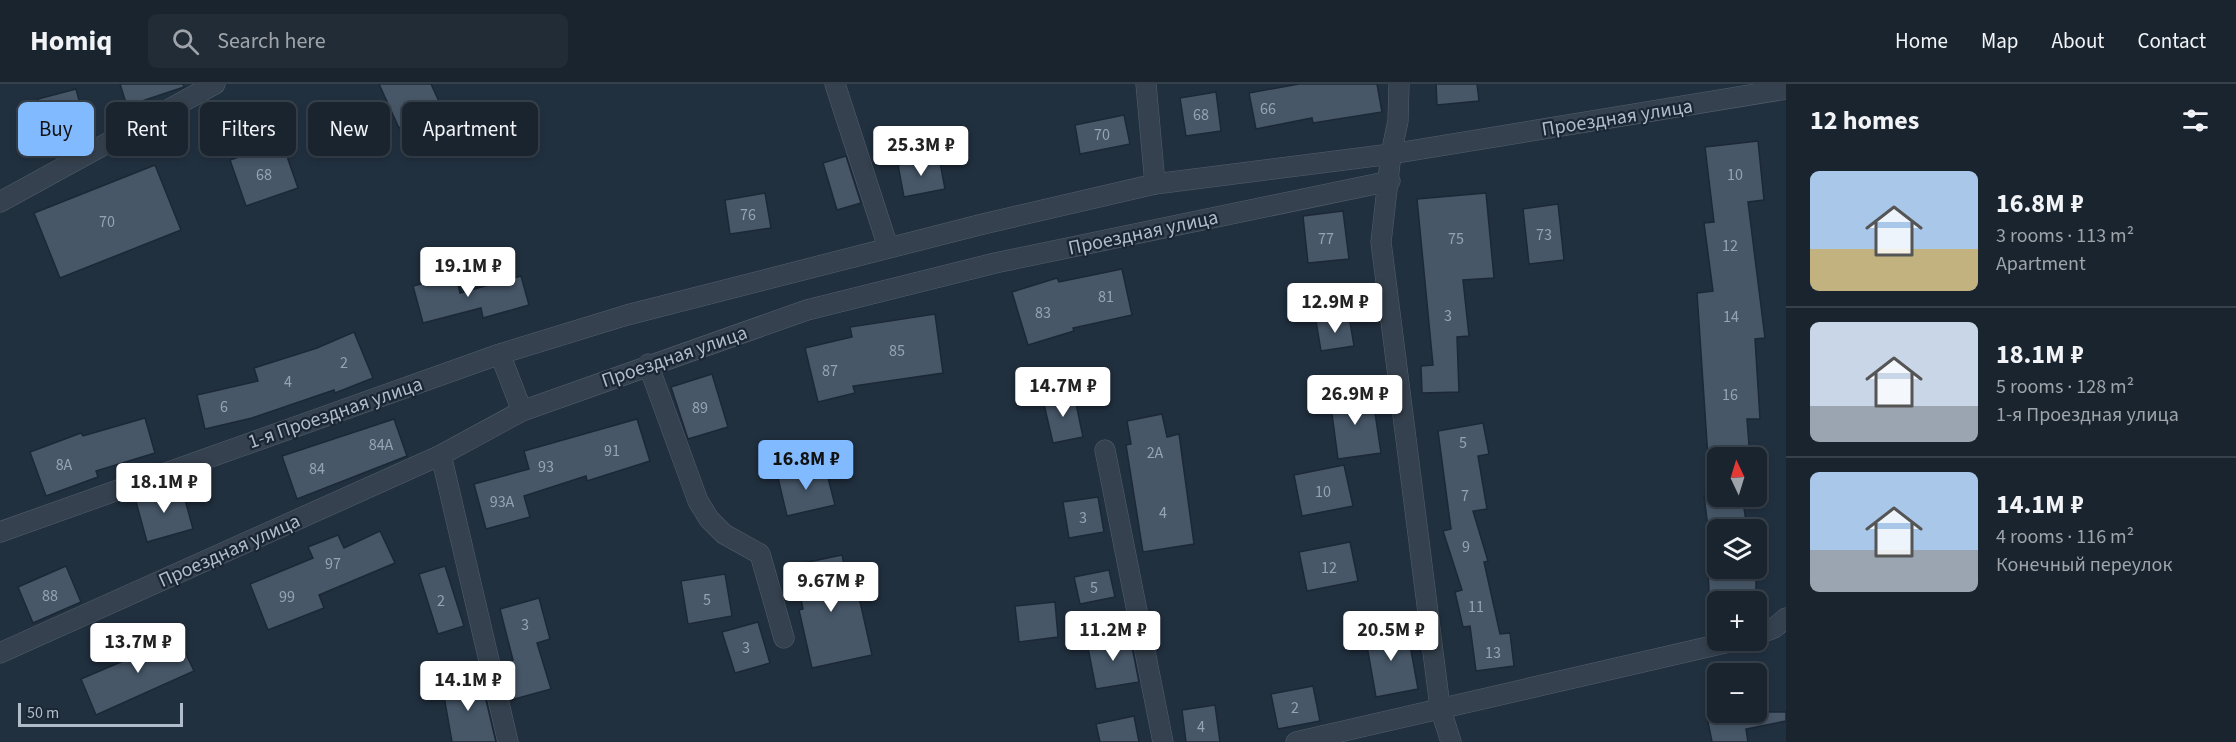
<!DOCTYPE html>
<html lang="en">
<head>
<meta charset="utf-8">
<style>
	body { margin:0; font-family:"Source Sans 3",sans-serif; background:#222c37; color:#f1f3f6; height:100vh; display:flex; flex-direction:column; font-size:22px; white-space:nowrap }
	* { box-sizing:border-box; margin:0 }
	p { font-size:20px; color:#9fa4aa }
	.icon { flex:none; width:33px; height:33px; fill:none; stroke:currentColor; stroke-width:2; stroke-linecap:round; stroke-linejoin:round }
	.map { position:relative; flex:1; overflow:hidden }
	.sheet { display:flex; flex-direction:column; background:#19242f; width:450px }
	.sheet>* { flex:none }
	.banner { position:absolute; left:18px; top:18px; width:570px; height:54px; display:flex; gap:12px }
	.needle { width:39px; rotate:356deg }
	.fabs { position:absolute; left:1707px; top:363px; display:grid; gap:12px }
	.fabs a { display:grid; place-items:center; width:60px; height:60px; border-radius:9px; background:#19242f; box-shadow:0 3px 9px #0003,0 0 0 2px #37414b; font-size:30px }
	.scale { position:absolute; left:18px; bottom:15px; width:165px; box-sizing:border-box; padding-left:6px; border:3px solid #b1bcca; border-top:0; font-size:16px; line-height:21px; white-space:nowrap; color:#b1bcca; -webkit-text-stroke:4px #1a2633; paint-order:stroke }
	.price { position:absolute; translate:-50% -51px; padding:0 14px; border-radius:6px; background:#fff; color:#222; font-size:20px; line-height:39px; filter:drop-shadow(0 2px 3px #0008) }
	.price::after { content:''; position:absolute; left:50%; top:36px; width:18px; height:14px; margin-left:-9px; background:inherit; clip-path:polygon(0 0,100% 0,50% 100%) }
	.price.active { background:#81baff; color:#111 }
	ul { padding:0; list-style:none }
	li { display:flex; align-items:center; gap:18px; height:150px; padding:0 24px }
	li+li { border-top:2px solid #37414b }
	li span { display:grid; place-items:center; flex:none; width:168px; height:120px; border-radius:9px; color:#555 }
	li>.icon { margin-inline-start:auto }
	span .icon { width:72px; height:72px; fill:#fffc; stroke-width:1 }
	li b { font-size:26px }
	h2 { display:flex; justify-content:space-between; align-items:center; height:72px; padding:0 24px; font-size:26px }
	.pill { padding:0 21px; border-radius:9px; background:#19242f; box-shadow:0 3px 9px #0003,0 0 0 2px #37414b; font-size:21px; line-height:54px }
	.pill.active { background:#81baff; color:#111 }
	header { display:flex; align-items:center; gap:36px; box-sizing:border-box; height:84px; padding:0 30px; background:#19242f; border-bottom:2px solid #37414b }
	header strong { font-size:28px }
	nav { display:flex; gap:33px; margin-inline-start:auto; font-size:21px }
	.search { width:420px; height:54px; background:#222c37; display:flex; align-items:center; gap:15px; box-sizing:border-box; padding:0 21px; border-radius:9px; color:#9fa4aa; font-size:22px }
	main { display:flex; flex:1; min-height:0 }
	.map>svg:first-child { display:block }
	.building { fill:#475768; stroke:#1c2835; stroke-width:1.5 }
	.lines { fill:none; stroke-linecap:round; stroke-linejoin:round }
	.street-casing { stroke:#535f6c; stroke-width:21 }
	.street { stroke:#35414e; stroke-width:20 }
	.labels { text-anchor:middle; stroke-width:4.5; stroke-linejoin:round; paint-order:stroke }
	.number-label { font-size:16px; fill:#96a3b2 }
	.street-label { font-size:20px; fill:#b1bcca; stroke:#1a2633 }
</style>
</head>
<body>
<header>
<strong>Homiq</strong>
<div class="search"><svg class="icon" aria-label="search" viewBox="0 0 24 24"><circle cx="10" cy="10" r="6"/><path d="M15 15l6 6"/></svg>Search here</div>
<nav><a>Home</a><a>Map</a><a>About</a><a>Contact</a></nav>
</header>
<main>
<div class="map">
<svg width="1786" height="658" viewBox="0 0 1786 658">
	<rect width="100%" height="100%" fill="#21303f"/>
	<g class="building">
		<polygon points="120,0 183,0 184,3 127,22"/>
		<polygon points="379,0 431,0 442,24 399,44"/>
		<polygon points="1299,0 1377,0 1382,28 1313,39 1312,34 1256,45 1249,9"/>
		<polygon points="1436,0 1477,0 1479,17 1437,21"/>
		<polygon points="76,5 86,42 47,52 38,15"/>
		<polygon points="1216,8 1221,47 1186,52 1180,14"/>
		<polygon points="1124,31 1130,60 1080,70 1075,41"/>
		<polygon points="1758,57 1764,116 1748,118 1765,254 1755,255 1760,335 1747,335 1750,374 1708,374 1697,209 1713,207 1704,139 1714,138 1705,63"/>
		<polygon points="282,58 298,104 246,122 230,76"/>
		<polygon points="846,72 861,119 837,126 823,79"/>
		<polygon points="939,73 945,105 904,113 898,81"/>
		<polygon points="155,81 181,146 60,194 34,129"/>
		<polygon points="765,109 771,144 730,150 725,116"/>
		<polygon points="1486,109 1494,194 1463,196 1469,252 1457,253 1459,308 1422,309 1421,282 1433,281 1417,115"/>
		<polygon points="1558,120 1564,176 1529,180 1523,125"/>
		<polygon points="1343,127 1349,175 1308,179 1303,132"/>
		<polygon points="1122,185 1132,231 1073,244 1074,247 1028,261 1012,208 1057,194 1059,198"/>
		<polygon points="456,191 460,209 521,192 529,221 483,234 481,224 423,239 413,202"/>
		<polygon points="935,230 943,289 853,302 855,309 818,318 805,264 852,253 850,243"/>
		<polygon points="1349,232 1354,262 1321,267 1316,237"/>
		<polygon points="354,248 373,294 335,309 334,306 252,334 205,345 197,311 258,297 254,284 317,264"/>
		<polygon points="712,290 728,343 688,355 671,303"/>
		<polygon points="1372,309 1381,369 1338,375 1330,315"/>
		<polygon points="1074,310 1083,353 1053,359 1043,316"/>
		<polygon points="1162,330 1167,353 1179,350 1194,460 1143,468 1126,361 1131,360 1127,337"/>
		<polygon points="145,334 155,369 96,387 98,393 46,412 30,368 81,349 83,352"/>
		<polygon points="394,335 407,372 297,415 282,372"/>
		<polygon points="637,335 650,377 587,397 586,392 524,412 530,433 486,445 474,400 529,385 524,367"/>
		<polygon points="1483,339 1489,370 1478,372 1487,425 1473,427 1488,477 1484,478 1500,550 1510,549 1514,582 1476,587 1470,542 1463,543 1455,508 1462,506 1443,447 1451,445 1438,347"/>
		<polygon points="1344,381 1353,422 1302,432 1294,391"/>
		<polygon points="825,382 835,421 787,432 778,394"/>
		<polygon points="181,401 193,445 147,458 135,414"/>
		<polygon points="1704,412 1742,412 1746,437 1708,443"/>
		<polygon points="1098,413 1104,448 1069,454 1063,418"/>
		<polygon points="380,447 395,479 319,511 324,524 268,546 250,500 313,474 308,463 338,451 344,464"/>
		<polygon points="1350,458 1358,497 1307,507 1299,468"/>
		<polygon points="842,471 851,514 859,513 872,571 812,584 799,526 803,525 794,481"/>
		<polygon points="66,482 81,518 33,539 18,503"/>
		<polygon points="445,482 464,542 438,550 419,490"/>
		<polygon points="1708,484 1756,484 1756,507 1709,509"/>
		<polygon points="1109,486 1115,513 1080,520 1074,493"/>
		<polygon points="725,490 732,532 688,540 681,497"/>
		<polygon points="539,514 550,555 537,559 551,605 511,616 505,591 513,590 510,577 513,576 500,525"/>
		<polygon points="1055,518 1058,553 1019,558 1015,522"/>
		<polygon points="758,538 770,579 735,589 722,548"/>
		<polygon points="1407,544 1418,605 1376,613 1365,551"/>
		<polygon points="175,547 194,587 96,631 81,595 144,568 141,562"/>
		<polygon points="1130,552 1139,598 1096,605 1087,559"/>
		<polygon points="481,595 496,658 452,658 442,601"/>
		<polygon points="1313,602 1320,637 1278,645 1271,610"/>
		<polygon points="1215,621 1220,658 1186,658 1182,626"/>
		<polygon points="1706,628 1786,628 1786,637 1746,645 1748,658 1712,658"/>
		<polygon points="1134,632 1139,658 1100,658 1096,640"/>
	</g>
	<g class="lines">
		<g class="street-casing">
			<g id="street">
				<polyline points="835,0 888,163"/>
				<polyline points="1146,0 1155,100"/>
				<polyline points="1399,0 1398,37 1391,70 1381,158 1440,623 1451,658"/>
				<polyline points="0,118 215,0"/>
				<polyline points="500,270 522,327"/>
				<polyline points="648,280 698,417 709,435 724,450 760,470 784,554"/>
				<polyline points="1105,366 1163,658"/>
				<polyline points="441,371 508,658"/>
				<polyline points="0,448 500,270 627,231 983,140 1155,100 1391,70 1786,5"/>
				<polyline points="1756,551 1774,544 1786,534"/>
				<polyline points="0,569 441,371 522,327 807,226 995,179 1390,97"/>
				<polyline points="1296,658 1738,556"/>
			</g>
		</g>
		<use href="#street" class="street"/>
	</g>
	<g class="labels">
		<g class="number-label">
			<text x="1268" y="30">66</text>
			<text x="1201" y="36">68</text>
			<text x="1102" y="56">70</text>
			<text x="264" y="96">68</text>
			<text x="1735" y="96">10</text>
			<text x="748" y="136">76</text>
			<text x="107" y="143">70</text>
			<text x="1544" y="156">73</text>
			<text x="1326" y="160">77</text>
			<text x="1456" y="160">75</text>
			<text x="1730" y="167">12</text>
			<text x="1106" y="218">81</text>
			<text x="1043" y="234">83</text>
			<text x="1448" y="237">3</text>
			<text x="1731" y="238">14</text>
			<text x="897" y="272">85</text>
			<text x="344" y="284">2</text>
			<text x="830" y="292">87</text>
			<text x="288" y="303">4</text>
			<text x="1730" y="316">16</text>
			<text x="224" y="328">6</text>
			<text x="700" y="329">89</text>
			<text x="1463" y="364">5</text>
			<text x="381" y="366">84А</text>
			<text x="612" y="372">91</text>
			<text x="1155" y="374">2А</text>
			<text x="64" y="386">8А</text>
			<text x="546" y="388">93</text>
			<text x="317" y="390">84</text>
			<text x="1323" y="413">10</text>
			<text x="1465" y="417">7</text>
			<text x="502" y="423">93А</text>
			<text x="1163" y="434">4</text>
			<text x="1083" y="439">3</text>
			<text x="1466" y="468">9</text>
			<text x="333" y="485">97</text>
			<text x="1329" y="489">12</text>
			<text x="1094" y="509">5</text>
			<text x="50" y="517">88</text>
			<text x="287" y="518">99</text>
			<text x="707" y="521">5</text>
			<text x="441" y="522">2</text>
			<text x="1476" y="528">11</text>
			<text x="525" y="546">3</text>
			<text x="746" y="569">3</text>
			<text x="1493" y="574">13</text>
			<text x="1295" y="629">2</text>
			<text x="1201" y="648">4</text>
		</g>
		<g class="street-label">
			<text transform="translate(1617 33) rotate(-9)" y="7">Проездная улица</text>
			<text transform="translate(1143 148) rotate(-12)" y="7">Проездная улица</text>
			<text transform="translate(674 272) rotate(-19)" y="7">Проездная улица</text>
			<text transform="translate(335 328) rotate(-19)" y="7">1-я Проездная улица</text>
			<text transform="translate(229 466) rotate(-24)" y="7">Проездная улица</text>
		</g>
	</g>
</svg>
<div class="fabs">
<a><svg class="needle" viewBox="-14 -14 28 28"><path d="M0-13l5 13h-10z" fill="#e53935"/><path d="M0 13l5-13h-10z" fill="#9fa4aa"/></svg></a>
<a><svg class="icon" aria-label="layers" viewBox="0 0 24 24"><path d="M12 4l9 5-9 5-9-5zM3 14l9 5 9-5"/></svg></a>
<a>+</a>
<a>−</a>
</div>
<div class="scale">50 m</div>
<b class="price" style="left:921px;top:93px">25.3M ₽</b>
<b class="price" style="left:468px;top:214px">19.1M ₽</b>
<b class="price" style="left:1335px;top:250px">12.9M ₽</b>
<b class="price" style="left:1063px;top:334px">14.7M ₽</b>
<b class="price" style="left:1355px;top:342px">26.9M ₽</b>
<b class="price active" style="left:806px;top:407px">16.8M ₽</b>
<b class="price" style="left:164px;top:430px">18.1M ₽</b>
<b class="price" style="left:831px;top:529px">9.67M ₽</b>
<b class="price" style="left:1113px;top:578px">11.2M ₽</b>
<b class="price" style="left:1391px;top:578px">20.5M ₽</b>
<b class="price" style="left:138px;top:590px">13.7M ₽</b>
<b class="price" style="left:468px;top:628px">14.1M ₽</b>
<div class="banner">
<a class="pill active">Buy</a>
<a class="pill">Rent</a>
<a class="pill">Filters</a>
<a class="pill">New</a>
<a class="pill">Apartment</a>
</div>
</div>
<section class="sheet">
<h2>12 homes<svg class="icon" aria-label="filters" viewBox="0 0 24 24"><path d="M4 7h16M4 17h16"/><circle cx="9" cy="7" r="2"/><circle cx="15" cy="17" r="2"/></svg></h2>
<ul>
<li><span style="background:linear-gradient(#a9c7e8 65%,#c2b280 0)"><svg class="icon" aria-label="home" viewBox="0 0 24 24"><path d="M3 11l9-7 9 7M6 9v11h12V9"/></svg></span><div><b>16.8M ₽</b><p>3 rooms · 113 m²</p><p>Apartment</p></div></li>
<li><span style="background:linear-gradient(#c9d6e8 70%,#9aa5b1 0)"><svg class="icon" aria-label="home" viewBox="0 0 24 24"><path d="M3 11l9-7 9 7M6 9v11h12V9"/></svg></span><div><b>18.1M ₽</b><p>5 rooms · 128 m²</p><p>1-я Проездная улица</p></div></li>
<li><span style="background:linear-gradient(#a9c7e8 65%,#9aa5b1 0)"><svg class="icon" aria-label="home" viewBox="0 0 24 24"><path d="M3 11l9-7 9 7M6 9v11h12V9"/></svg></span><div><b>14.1M ₽</b><p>4 rooms · 116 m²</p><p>Конечный переулок</p></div></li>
</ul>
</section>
</main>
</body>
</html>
